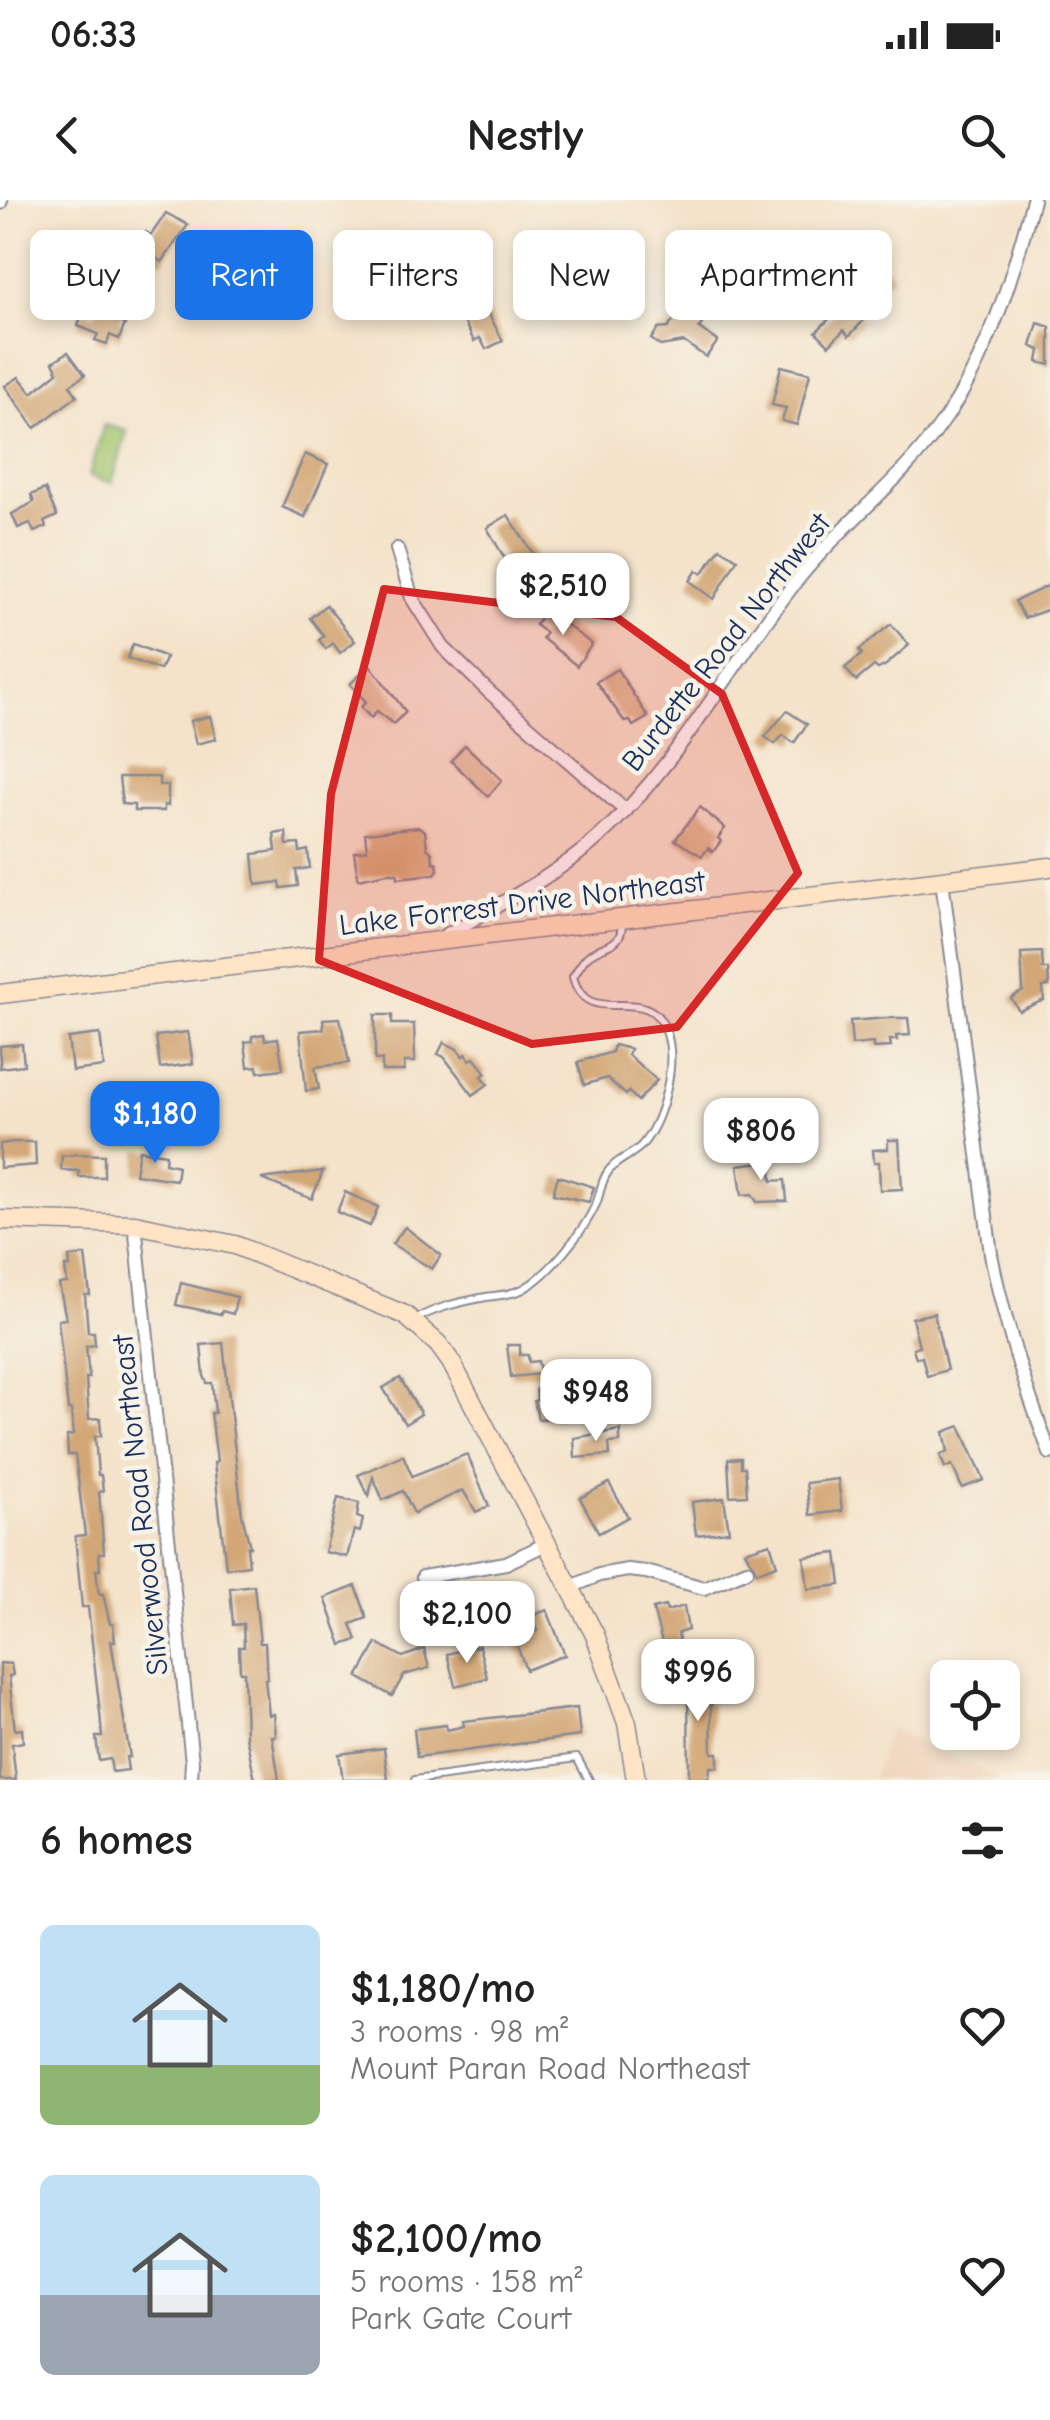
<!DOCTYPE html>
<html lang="en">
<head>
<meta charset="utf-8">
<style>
	body { margin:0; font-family:"Comic Neue",sans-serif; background:#f2f2f2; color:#222; height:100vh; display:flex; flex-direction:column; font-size:38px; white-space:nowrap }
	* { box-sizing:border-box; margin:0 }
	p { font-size:32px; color:#767676 }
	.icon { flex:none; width:55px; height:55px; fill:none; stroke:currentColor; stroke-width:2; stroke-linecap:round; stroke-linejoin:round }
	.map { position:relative; height:1580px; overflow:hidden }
	.sheet { display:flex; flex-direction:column; background:#fff; flex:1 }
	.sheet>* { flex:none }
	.guide { position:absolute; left:30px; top:30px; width:990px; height:90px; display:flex; gap:20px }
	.controls { position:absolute; left:930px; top:1460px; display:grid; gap:20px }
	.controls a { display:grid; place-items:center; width:90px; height:90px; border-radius:15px; background:#fff; box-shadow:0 5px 15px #0003; font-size:50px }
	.price { position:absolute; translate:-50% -85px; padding:0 22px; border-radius:20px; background:#fff; color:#222; font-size:32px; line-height:65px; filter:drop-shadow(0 2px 5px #0008) }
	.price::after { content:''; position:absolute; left:50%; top:60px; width:30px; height:22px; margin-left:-15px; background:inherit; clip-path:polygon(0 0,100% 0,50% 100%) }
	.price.current { background:#1a73e8; color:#fff }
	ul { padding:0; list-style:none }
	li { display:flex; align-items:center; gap:30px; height:250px; padding:0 40px }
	li span { display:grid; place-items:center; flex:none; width:280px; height:200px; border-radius:15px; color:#555 }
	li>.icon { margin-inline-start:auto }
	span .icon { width:120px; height:120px; fill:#fffc; stroke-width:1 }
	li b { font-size:42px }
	h2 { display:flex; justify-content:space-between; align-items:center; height:120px; padding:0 40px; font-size:42px }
	.pill { padding:0 35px; border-radius:15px; background:#fff; box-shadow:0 5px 15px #0003; font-size:35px; line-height:90px }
	.pill.current { background:#1a73e8; color:#fff }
	.status { display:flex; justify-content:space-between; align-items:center; height:70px; padding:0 50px; background:#fff; direction:ltr }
	.status svg { height:28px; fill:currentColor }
	header { display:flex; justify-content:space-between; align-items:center; height:130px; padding:0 40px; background:#fff; font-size:45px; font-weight:700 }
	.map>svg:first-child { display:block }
	.built { fill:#f1d5bd }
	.green { fill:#a3c66f; stroke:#5f7a66; stroke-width:2.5 }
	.building { fill:#d2a675 }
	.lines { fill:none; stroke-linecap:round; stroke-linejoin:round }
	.lane-casing { stroke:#888994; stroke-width:10 }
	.street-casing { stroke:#888994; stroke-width:16 }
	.secondary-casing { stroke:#888994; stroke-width:21 }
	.lane { stroke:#fff; stroke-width:6 }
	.street { stroke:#fff; stroke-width:12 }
	.secondary { stroke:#ffe4c6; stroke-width:18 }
	.marked { fill:#d62828; fill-opacity:0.2; stroke:#d62828; stroke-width:8; stroke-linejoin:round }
	.labels { text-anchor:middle; stroke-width:9; stroke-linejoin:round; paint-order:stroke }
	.street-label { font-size:30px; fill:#1b2f5e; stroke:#f7f3e8 }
</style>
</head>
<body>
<div class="status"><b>06:33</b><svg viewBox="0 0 49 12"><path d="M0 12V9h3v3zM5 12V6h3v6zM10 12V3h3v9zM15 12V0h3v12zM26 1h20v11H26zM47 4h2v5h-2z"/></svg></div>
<header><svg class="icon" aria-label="back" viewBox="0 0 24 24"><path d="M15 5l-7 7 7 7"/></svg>Nestly<svg class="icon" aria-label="search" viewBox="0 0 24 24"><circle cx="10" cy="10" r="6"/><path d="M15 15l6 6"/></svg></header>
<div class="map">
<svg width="1050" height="1580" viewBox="0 0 1050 1580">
	<rect width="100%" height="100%" fill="#f7f3e8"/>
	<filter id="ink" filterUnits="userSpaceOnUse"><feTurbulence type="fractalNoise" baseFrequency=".01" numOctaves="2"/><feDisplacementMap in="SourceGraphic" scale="20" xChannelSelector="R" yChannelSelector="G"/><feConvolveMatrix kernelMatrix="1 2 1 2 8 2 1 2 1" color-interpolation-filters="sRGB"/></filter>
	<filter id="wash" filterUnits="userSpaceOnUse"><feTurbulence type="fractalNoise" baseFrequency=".0048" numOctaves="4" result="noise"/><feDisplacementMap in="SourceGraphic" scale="40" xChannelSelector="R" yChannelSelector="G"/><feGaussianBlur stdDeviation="2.25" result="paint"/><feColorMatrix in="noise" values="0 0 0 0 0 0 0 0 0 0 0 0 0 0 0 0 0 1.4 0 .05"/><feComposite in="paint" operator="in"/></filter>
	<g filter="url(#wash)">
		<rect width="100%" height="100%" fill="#f4e3ca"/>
		<polygon class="built" points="889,1528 1000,1580 872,1580"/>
		<polygon class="green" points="104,225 127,231 112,283 89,276"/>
		<g id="blocks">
			<g class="building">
				<polygon points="166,13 188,25 162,62 139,46 146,32 151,35"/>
				<polygon points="879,60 893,76 873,94 858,78"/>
				<polygon points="109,79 132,88 119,122 125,124 119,139 110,135 107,144 95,140 98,134 78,126 83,111 94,115"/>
				<polygon points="481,99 503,141 486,149 480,138 474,141 458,110"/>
				<polygon points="703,101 705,119 699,128 718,141 706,157 684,142 660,146 651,139 658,129 668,128 673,121 687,118 685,104"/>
				<polygon points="846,102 864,120 849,136 844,130 829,145 816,132"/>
				<polygon points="1038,123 1050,127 1050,165 1038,162 1040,150 1031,146"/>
				<polygon points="68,152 85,175 70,185 77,196 35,228 5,186 19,177 32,193 58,172 53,162"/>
				<polygon points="781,166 810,173 797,225 782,221 786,208 772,205"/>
				<polygon points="305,254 328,264 305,317 282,307"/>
				<polygon points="45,289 57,316 44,322 46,327 34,332 30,323 18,328 12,314 34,302 31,295"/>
				<polygon points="508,315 539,363 516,378 487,328"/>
				<polygon points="720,348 737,359 714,399 690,381 697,370 702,374"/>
				<polygon points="1050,385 1050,409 1024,418 1015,401"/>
				<polygon points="326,405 355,441 340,453 333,443 326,449 319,440 324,436 310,418"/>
				<polygon points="546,410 592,444 577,466 542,438 546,433 535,425"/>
				<polygon points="891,424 909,445 886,465 878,469 874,466 856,481 845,468 862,454 859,450"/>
				<polygon points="133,444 166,457 160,470 127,458"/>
				<polygon points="370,465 406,512 393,524 377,511 371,518 361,507 366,502 350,484"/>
				<polygon points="617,469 648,517 633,526 630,521 625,522 596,482"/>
				<polygon points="787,511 807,524 794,543 783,535 775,544 765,537"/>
				<polygon points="210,516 216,539 196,544 190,521"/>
				<polygon points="465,545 502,580 488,596 451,561"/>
				<polygon points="119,577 159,577 159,585 168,585 168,606 164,605 164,611 134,611 134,605 122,604"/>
				<polygon points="700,607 725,628 718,638 721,641 713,652 708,648 702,656 675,640"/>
				<polygon points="419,627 425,631 427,648 432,653 433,662 437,663 438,670 435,674 398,678 397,673 388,673 358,679 354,652 367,650 365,633"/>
				<polygon points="286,632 287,645 299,644 300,652 308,650 310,668 296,670 298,686 281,688 280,682 256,685 253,654 276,651 274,634"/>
				<polygon points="1042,752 1043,769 1048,769 1049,786 1043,787 1044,800 1019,811 1011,798 1023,791 1021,753"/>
				<polygon points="375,815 392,815 392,824 414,824 415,862 404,862 404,871 382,871 382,860 375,860"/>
				<polygon points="340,818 349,863 315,867 319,889 306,891 300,831 324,829 323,819"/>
				<polygon points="888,818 908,818 910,835 896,836 897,840 890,840 891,847 873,848 873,843 852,845 850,821"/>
				<polygon points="188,832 193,864 160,868 156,836"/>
				<polygon points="100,834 104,867 72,871 68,838"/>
				<polygon points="264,834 265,840 278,838 283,869 258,872 257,866 248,867 245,842 253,841 252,836"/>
				<polygon points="444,842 457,849 463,856 466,854 470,860 474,858 486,873 482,876 488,884 473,895 444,857 438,854"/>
				<polygon points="22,844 24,865 0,868 0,846"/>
				<polygon points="614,845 630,849 628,855 657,880 638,901 629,892 626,895 607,878 584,885 578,862 612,852"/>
				<polygon points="888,940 899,940 902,989 880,990 879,962 874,962 873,950 888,949"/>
				<polygon points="13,942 35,942 36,965 0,968 0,944"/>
				<polygon points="139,950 166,954 165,963 178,966 176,980 135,974"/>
				<polygon points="79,954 104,955 104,977 79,977 79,971 61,970 62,956"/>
				<polygon points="770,961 772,981 785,980 787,1001 757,1002 752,994 742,995 738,965"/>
				<polygon points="323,971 312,999 261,979"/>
				<polygon points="558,976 594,987 589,1002 553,994"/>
				<polygon points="345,992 378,1007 370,1026 337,1012"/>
				<polygon points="405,1027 441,1055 432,1069 392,1044"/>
				<polygon points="85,1055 90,1095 85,1095 88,1132 94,1132 95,1145 86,1146 89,1178 86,1178 89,1219 100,1218 101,1236 95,1236 98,1275 101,1275 103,1291 99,1292 104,1353 99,1353 100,1370 96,1370 99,1394 103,1394 110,1424 113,1424 115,1441 111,1441 130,1557 126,1557 128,1570 112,1572 110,1559 99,1561 96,1537 102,1537 100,1513 88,1407 82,1407 75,1336 85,1335 75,1255 68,1255 67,1236 73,1235 71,1210 68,1210 58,1120 66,1119 59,1084 67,1083 65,1067 70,1067 69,1057"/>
				<polygon points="181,1083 237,1097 233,1114 222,1111 221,1114 176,1105"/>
				<polygon points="934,1113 947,1170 927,1176 922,1157 916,1158 913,1148 919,1146 912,1118"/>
				<polygon points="223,1143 242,1315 250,1347 247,1347 249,1365 226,1368 214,1263 217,1262 211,1213 215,1213 213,1194 212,1183 207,1183 204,1176 201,1145"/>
				<polygon points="507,1145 520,1145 520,1155 528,1155 529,1162 538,1161 541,1174 511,1177"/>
				<polygon points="400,1178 421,1214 405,1224 383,1188"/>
				<polygon points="561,1187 563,1218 538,1219 534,1201 537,1200 536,1189"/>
				<polygon points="960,1226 984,1280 962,1288 952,1265 945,1268 940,1255 948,1252 944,1232"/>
				<polygon points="620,1230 620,1242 609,1243 610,1255 575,1258 574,1238"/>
				<polygon points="467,1254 489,1306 476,1312 463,1290 414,1313 403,1291 383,1300 373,1277 369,1296 358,1275 403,1255 412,1276"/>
				<polygon points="741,1258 741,1267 745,1267 747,1295 730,1296 728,1259"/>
				<polygon points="838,1279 842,1311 810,1315 806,1283"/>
				<polygon points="609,1283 628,1317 599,1333 580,1298"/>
				<polygon points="338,1298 359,1303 357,1317 363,1319 360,1332 354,1330 347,1357 325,1352"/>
				<polygon points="724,1298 729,1331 696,1335 692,1302"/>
				<polygon points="770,1343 777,1365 757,1372 745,1351"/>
				<polygon points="837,1353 841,1385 808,1389 804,1357"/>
				<polygon points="254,1385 260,1443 265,1443 267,1479 265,1479 269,1515 274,1514 276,1536 272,1536 279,1580 255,1580 246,1536 244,1472 240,1472 239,1447 244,1447 243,1424 233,1425 230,1388"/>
				<polygon points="356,1386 367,1418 351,1424 357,1440 342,1445 325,1398"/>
				<polygon points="665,1406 667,1411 684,1406 688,1430 678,1433 680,1446 664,1450 653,1409"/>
				<polygon points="547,1410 565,1455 526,1470 515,1440 537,1431 531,1416"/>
				<polygon points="377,1443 403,1457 424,1449 429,1468 404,1475 392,1496 358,1477"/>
				<polygon points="479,1446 487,1478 455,1486 447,1454"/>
				<polygon points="0,1463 11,1464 13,1475 9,1476 15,1530 22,1529 23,1542 12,1544 16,1580 0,1580"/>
				<polygon points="701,1465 706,1503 711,1503 712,1553 718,1553 718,1567 710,1567 709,1578 689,1580 688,1487 679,1488 677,1469"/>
				<polygon points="1002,1478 1017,1480 1009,1531 1002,1531"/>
				<polygon points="577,1508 580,1536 417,1557 414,1529 446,1525 447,1530 464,1526 463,1521"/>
				<polygon points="384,1548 388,1580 343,1580 339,1554"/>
			</g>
		</g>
	</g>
	<g filter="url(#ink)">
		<use href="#blocks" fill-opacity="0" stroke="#888994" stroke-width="2.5"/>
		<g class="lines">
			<g class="lane-casing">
				<g id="lane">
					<path d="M414,1120C437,1107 460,1102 486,1097C498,1095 512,1095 523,1089C549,1075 584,1031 596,1004C600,995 601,983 606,975C613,961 630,957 641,946C663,921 678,863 666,831C647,778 588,833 573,777C577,771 582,761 588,756C604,743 622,748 622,723"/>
					<polyline points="415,1580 577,1558 589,1580"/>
				</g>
			</g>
			<g class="street-casing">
				<g id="street">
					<polyline points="0,3 1,0"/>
					<polyline points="397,349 412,398 443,447 488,491 626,611"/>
					<path d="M942,680L991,1054C1004,1123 1025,1187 1050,1253"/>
					<path d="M441,738C494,706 554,678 600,636C683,560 733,458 803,373C847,320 903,279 942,223C988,159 1013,75 1033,0"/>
					<polyline points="135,1024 192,1562 191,1580"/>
					<polyline points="423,1377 506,1363 548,1343"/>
					<polyline points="571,1387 599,1375 628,1370 646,1372 704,1388 747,1370"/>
				</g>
			</g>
			<g class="secondary-casing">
				<g id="secondary">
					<polyline points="0,794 1050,667"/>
					<polyline points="0,1020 135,1024 235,1045 405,1115 438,1144 451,1162 595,1435 627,1523 636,1580"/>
				</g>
			</g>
			<use href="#lane" class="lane"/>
			<use href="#street" class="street"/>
			<use href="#secondary" class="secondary"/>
		</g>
	</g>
	<path class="marked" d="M384,389L616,417L722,494L798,673L677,827L532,844L319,760L331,594Z"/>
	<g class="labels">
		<g class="street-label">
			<text transform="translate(726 442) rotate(-52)" y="10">Burdette Road Northwest</text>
			<text transform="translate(522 703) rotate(-7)" y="10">Lake Forrest Drive Northeast</text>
			<text transform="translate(140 1305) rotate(-96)" y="10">Silverwood Road Northeast</text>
		</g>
	</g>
</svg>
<div class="controls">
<a><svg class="icon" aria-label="locate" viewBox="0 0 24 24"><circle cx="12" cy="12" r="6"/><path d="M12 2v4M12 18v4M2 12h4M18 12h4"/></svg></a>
</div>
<b class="price" style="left:563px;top:438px">$2,510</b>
<b class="price current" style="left:155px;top:966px">$1,180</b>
<b class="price" style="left:761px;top:983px">$806</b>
<b class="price" style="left:596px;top:1244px">$948</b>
<b class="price" style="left:467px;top:1466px">$2,100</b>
<b class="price" style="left:698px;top:1524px">$996</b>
<div class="guide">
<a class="pill">Buy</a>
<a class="pill current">Rent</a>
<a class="pill">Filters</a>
<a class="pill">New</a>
<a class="pill">Apartment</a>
</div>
</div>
<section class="sheet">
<h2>6 homes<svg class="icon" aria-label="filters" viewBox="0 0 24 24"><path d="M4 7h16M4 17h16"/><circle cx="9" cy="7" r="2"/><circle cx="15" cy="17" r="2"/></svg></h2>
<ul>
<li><span style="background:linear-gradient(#bfe0f5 70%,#8fb573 0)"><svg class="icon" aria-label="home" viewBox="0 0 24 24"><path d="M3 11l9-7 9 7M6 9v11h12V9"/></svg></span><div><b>$1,180/mo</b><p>3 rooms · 98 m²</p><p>Mount Paran Road Northeast</p></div><svg class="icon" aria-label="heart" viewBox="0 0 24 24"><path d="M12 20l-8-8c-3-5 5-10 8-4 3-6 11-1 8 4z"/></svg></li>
<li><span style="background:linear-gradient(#bfe0f5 60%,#9aa5b1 0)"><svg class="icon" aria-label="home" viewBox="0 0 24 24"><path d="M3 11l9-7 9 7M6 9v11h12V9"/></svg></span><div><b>$2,100/mo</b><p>5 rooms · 158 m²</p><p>Park Gate Court</p></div><svg class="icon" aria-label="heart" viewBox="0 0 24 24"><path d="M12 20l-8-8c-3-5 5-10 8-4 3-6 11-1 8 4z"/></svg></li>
</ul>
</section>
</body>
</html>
